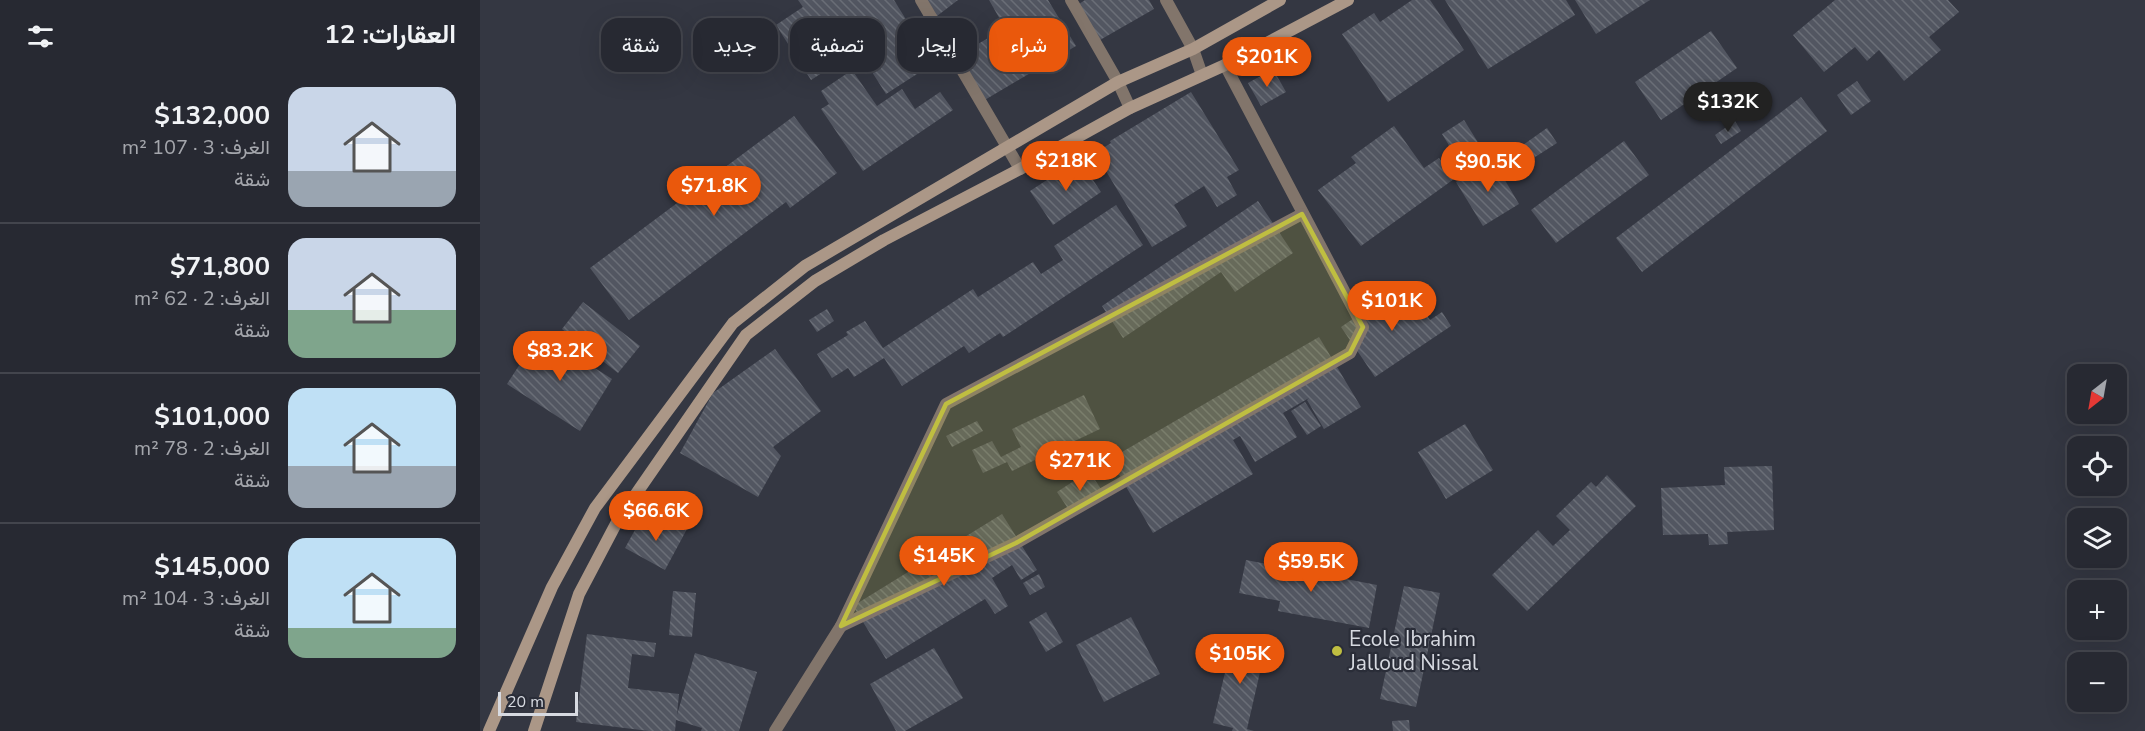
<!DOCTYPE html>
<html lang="ar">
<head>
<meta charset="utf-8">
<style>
	body { margin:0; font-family:"Nunito Sans",Vazirmatn,sans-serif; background:#2f313a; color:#f1f3f6; direction:rtl; height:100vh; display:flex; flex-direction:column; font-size:22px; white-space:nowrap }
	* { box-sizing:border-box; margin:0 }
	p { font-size:20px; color:#a4a6ac }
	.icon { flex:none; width:33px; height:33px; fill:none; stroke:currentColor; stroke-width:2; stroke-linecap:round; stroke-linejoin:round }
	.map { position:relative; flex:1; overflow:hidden; direction:ltr }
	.panel { display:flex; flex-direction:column; background:#272932; width:480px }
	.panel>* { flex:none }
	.banner { position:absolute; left:18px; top:18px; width:570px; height:54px; direction:rtl; display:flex; gap:12px }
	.needle { width:39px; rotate:211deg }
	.controls { position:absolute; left:1587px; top:364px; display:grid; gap:12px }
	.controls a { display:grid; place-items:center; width:60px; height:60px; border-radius:12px; background:#272932; box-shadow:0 6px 24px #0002,0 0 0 2px #43454d; font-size:30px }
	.scale { position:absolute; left:18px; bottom:15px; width:80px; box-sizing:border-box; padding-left:6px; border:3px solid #d7dae1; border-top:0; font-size:16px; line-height:21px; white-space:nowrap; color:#d7dae1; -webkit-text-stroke:4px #2a2d38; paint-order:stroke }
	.price { position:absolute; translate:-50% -51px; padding:0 14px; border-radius:21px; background:#ea580c; color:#fff; font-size:20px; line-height:39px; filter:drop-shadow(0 2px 3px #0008) }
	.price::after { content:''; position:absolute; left:50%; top:36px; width:18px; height:14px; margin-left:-9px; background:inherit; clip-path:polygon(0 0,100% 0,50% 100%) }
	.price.selected { background:#222; color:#fff }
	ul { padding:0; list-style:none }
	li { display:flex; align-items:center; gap:18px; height:150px; padding:0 24px }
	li+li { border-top:2px solid #43454d }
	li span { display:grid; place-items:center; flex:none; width:168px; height:120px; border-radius:18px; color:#555 }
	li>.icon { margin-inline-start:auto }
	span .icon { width:72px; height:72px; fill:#fffc; stroke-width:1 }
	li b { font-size:26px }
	h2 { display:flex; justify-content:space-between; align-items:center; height:72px; padding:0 24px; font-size:26px }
	.pill { padding:0 21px; border-radius:18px; background:#272932; box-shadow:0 6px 24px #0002,0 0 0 2px #43454d; font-size:21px; line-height:54px }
	.pill.selected { background:#ea580c; color:#fff }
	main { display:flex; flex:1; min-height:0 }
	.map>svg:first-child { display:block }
	.building { fill:url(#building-back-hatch) }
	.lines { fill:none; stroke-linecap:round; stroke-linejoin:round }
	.street { stroke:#82756b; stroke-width:12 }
	.secondary { stroke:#ab9787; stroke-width:12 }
	.marked { fill:#bfbe41; fill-opacity:0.2; stroke:#bfbe41; stroke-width:4.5; stroke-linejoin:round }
	.poi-dot { fill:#bfbe41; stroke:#2a2d38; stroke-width:2 }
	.labels { text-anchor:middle; stroke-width:4.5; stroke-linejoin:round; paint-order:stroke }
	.poi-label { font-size:21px; fill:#d7dae1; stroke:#2a2d38; text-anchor:start }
</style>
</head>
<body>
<main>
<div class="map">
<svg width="1665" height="731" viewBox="0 0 1665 731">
	<defs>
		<pattern id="building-back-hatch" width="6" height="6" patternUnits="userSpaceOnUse" patternTransform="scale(1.5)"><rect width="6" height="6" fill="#525661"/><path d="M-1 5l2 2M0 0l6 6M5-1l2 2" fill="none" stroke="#6a6e77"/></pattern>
	</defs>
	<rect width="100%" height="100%" fill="#343742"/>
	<g class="building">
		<polygon points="318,0 414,0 430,26 427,28 451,65 406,94 378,50 331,80 296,25 323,7"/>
		<polygon points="444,0 478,0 457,16"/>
		<polygon points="509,0 568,0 596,46 503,101 476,57 525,28"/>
		<polygon points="605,0 669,0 674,9 620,40 599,4"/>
		<polygon points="932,0 950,0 984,50 908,102 862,34 894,13 900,22"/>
		<polygon points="965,0 1086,0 1095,15 1008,69"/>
		<polygon points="1095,0 1170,0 1116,34"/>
		<polygon points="1355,0 1468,0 1479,12 1449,37 1461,50 1424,81 1399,50 1387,61 1375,47 1344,72 1313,35"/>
		<polygon points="1231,31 1257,68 1181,120 1155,82"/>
		<polygon points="793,69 806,92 781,106 768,83"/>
		<polygon points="372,70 397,106 422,89 435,109 460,92 473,110 383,171 341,109 349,104 341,91"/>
		<polygon points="1377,81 1391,101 1371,115 1357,95"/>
		<polygon points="711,92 759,170 747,177 757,195 737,207 724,186 694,205 707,226 672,247 615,153 631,143 630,141"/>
		<polygon points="1321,97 1347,131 1162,272 1136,238"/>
		<polygon points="314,116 357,173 310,208 306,202 149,320 110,268"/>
		<polygon points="984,120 1007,157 985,171 962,134"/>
		<polygon points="1255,121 1261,131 1241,144 1235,135"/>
		<polygon points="914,126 944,168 959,158 974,179 881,246 838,190 876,163 871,157"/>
		<polygon points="1067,128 1077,143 1052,159 1043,145"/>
		<polygon points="1144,141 1169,175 1076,243 1051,210"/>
		<polygon points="599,159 621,192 573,225 550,191"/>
		<polygon points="1013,160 1039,204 1003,226 976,182"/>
		<polygon points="778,201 813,253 755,292 741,272 643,338 622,306"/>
		<polygon points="636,205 663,245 523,337 520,333 489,353 484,346 422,386 404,358 374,377 368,368 352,378 337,354 368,335 366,332 385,321 403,348 493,289 498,297 553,262 561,274 583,260 574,246"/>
		<polygon points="914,291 925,307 936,299 950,320 962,312 971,326 895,377 861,327"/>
		<polygon points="103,302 160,346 138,373 82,329"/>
		<polygon points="347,309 354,321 337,332 329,320"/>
		<polygon points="60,333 132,379 100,431 27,384"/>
		<polygon points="839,337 881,407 844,429 827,400 829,398 803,413 817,437 775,462 760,436 753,440 773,474 673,533 630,459"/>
		<polygon points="295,349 341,411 293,447 301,456 278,497 200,453 233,393"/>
		<polygon points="604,395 620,429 532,471 527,462 503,473 492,450 512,441 521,457 541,447 532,429"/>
		<polygon points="825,402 841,426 827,435 811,411"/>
		<polygon points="497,421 503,431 472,447 466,436"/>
		<polygon points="985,424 1013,470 966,499 938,452"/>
		<polygon points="1292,466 1294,530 1247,532 1248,544 1229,545 1228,534 1183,535 1181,488 1245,485 1244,467"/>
		<polygon points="609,471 623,492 591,513 577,492"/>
		<polygon points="1127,475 1156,506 1047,611 1012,575 1058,530 1073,546 1090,530 1076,516 1111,482 1116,487"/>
		<polygon points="522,514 557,570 541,580 532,565 512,578 528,606 515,614 505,599 406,659 373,606"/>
		<polygon points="162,517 184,529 190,519 207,529 185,570 145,548"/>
		<polygon points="766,560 897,585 889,628 798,611 800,601 759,593"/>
		<polygon points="559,574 565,587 550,595 543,583"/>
		<polygon points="924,586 960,593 936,707 900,699"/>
		<polygon points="193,591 216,593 212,637 189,635"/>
		<polygon points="566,612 583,642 566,652 549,622"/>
		<polygon points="651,617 680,674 624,702 596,645"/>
		<polygon points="107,634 176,643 174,657 152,654 148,688 199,694 197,715 215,653 277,672 259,731 221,731 222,728 196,720 195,731 169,731 96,722"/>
		<polygon points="753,639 786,646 767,729 774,731 752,731 753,728 733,723"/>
		<polygon points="454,648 483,698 425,731 416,731 390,684"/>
		<polygon points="929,720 930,731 913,731 912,721"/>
	</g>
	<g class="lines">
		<g class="street">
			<polyline points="441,0 540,169"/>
			<polyline points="591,0 638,82 650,108"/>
			<polyline points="686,0 713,49 722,75"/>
			<polyline points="361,626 536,543 870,353 883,327 745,65"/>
			<polyline points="295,731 361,626 466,404 822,214"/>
		</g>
		<g class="secondary">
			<polyline points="9,731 72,587 115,508 253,323 325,266 638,82 713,49 800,0"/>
			<polyline points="54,731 99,594 138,520 266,335 335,281 404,240 540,169 650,108 745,65 868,0"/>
		</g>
	</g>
	<path class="marked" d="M822,214L883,327L870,353L536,543L361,626L466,404Z"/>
	<circle class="poi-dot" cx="857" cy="651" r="6"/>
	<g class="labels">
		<g class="poi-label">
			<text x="869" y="646">Ecole Ibrahim<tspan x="869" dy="24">Jalloud Nissal</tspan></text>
		</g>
	</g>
</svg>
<div class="controls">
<a><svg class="needle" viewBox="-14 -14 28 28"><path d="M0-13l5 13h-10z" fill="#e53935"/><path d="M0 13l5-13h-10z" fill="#a4a6ac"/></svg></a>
<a><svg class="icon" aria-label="locate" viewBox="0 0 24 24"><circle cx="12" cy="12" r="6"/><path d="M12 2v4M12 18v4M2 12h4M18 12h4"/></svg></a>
<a><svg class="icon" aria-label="layers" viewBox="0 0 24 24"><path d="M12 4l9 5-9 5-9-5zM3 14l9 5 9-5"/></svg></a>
<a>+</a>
<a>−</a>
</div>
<div class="scale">20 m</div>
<b class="price" style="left:787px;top:88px">$201K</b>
<b class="price selected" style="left:1248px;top:133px">$132K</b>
<b class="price" style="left:586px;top:192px">$218K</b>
<b class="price" style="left:1008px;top:193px">$90.5K</b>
<b class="price" style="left:234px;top:217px">$71.8K</b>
<b class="price" style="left:912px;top:332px">$101K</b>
<b class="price" style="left:80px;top:382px">$83.2K</b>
<b class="price" style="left:600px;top:492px">$271K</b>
<b class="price" style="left:176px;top:542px">$66.6K</b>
<b class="price" style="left:464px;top:587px">$145K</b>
<b class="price" style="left:831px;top:593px">$59.5K</b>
<b class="price" style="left:760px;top:685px">$105K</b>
<div class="banner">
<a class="pill selected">شراء</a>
<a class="pill">إيجار</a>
<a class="pill">تصفية</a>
<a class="pill">جديد</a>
<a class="pill">شقة</a>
</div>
</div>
<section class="panel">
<h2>العقارات: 12<svg class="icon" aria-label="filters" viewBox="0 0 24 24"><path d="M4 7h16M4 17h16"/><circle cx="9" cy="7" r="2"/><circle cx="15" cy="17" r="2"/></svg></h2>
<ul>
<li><span style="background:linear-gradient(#c9d6e8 70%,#9aa5b1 0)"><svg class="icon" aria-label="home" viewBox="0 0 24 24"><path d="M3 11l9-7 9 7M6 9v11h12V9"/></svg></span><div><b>$132,000</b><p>الغرف: 3 · 107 m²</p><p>شقة</p></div></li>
<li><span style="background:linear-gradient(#c9d6e8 60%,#7fa58c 0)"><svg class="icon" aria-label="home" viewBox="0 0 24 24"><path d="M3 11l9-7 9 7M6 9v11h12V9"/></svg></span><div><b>$71,800</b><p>الغرف: 2 · 62 m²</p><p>شقة</p></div></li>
<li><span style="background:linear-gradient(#bfe0f5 65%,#9aa5b1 0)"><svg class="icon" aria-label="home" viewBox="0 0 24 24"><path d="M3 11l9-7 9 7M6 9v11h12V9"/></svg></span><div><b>$101,000</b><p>الغرف: 2 · 78 m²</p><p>شقة</p></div></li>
<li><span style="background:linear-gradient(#bfe0f5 75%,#7fa58c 0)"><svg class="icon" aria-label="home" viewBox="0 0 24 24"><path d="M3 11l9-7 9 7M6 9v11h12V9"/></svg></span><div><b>$145,000</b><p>الغرف: 3 · 104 m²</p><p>شقة</p></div></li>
</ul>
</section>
</main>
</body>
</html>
